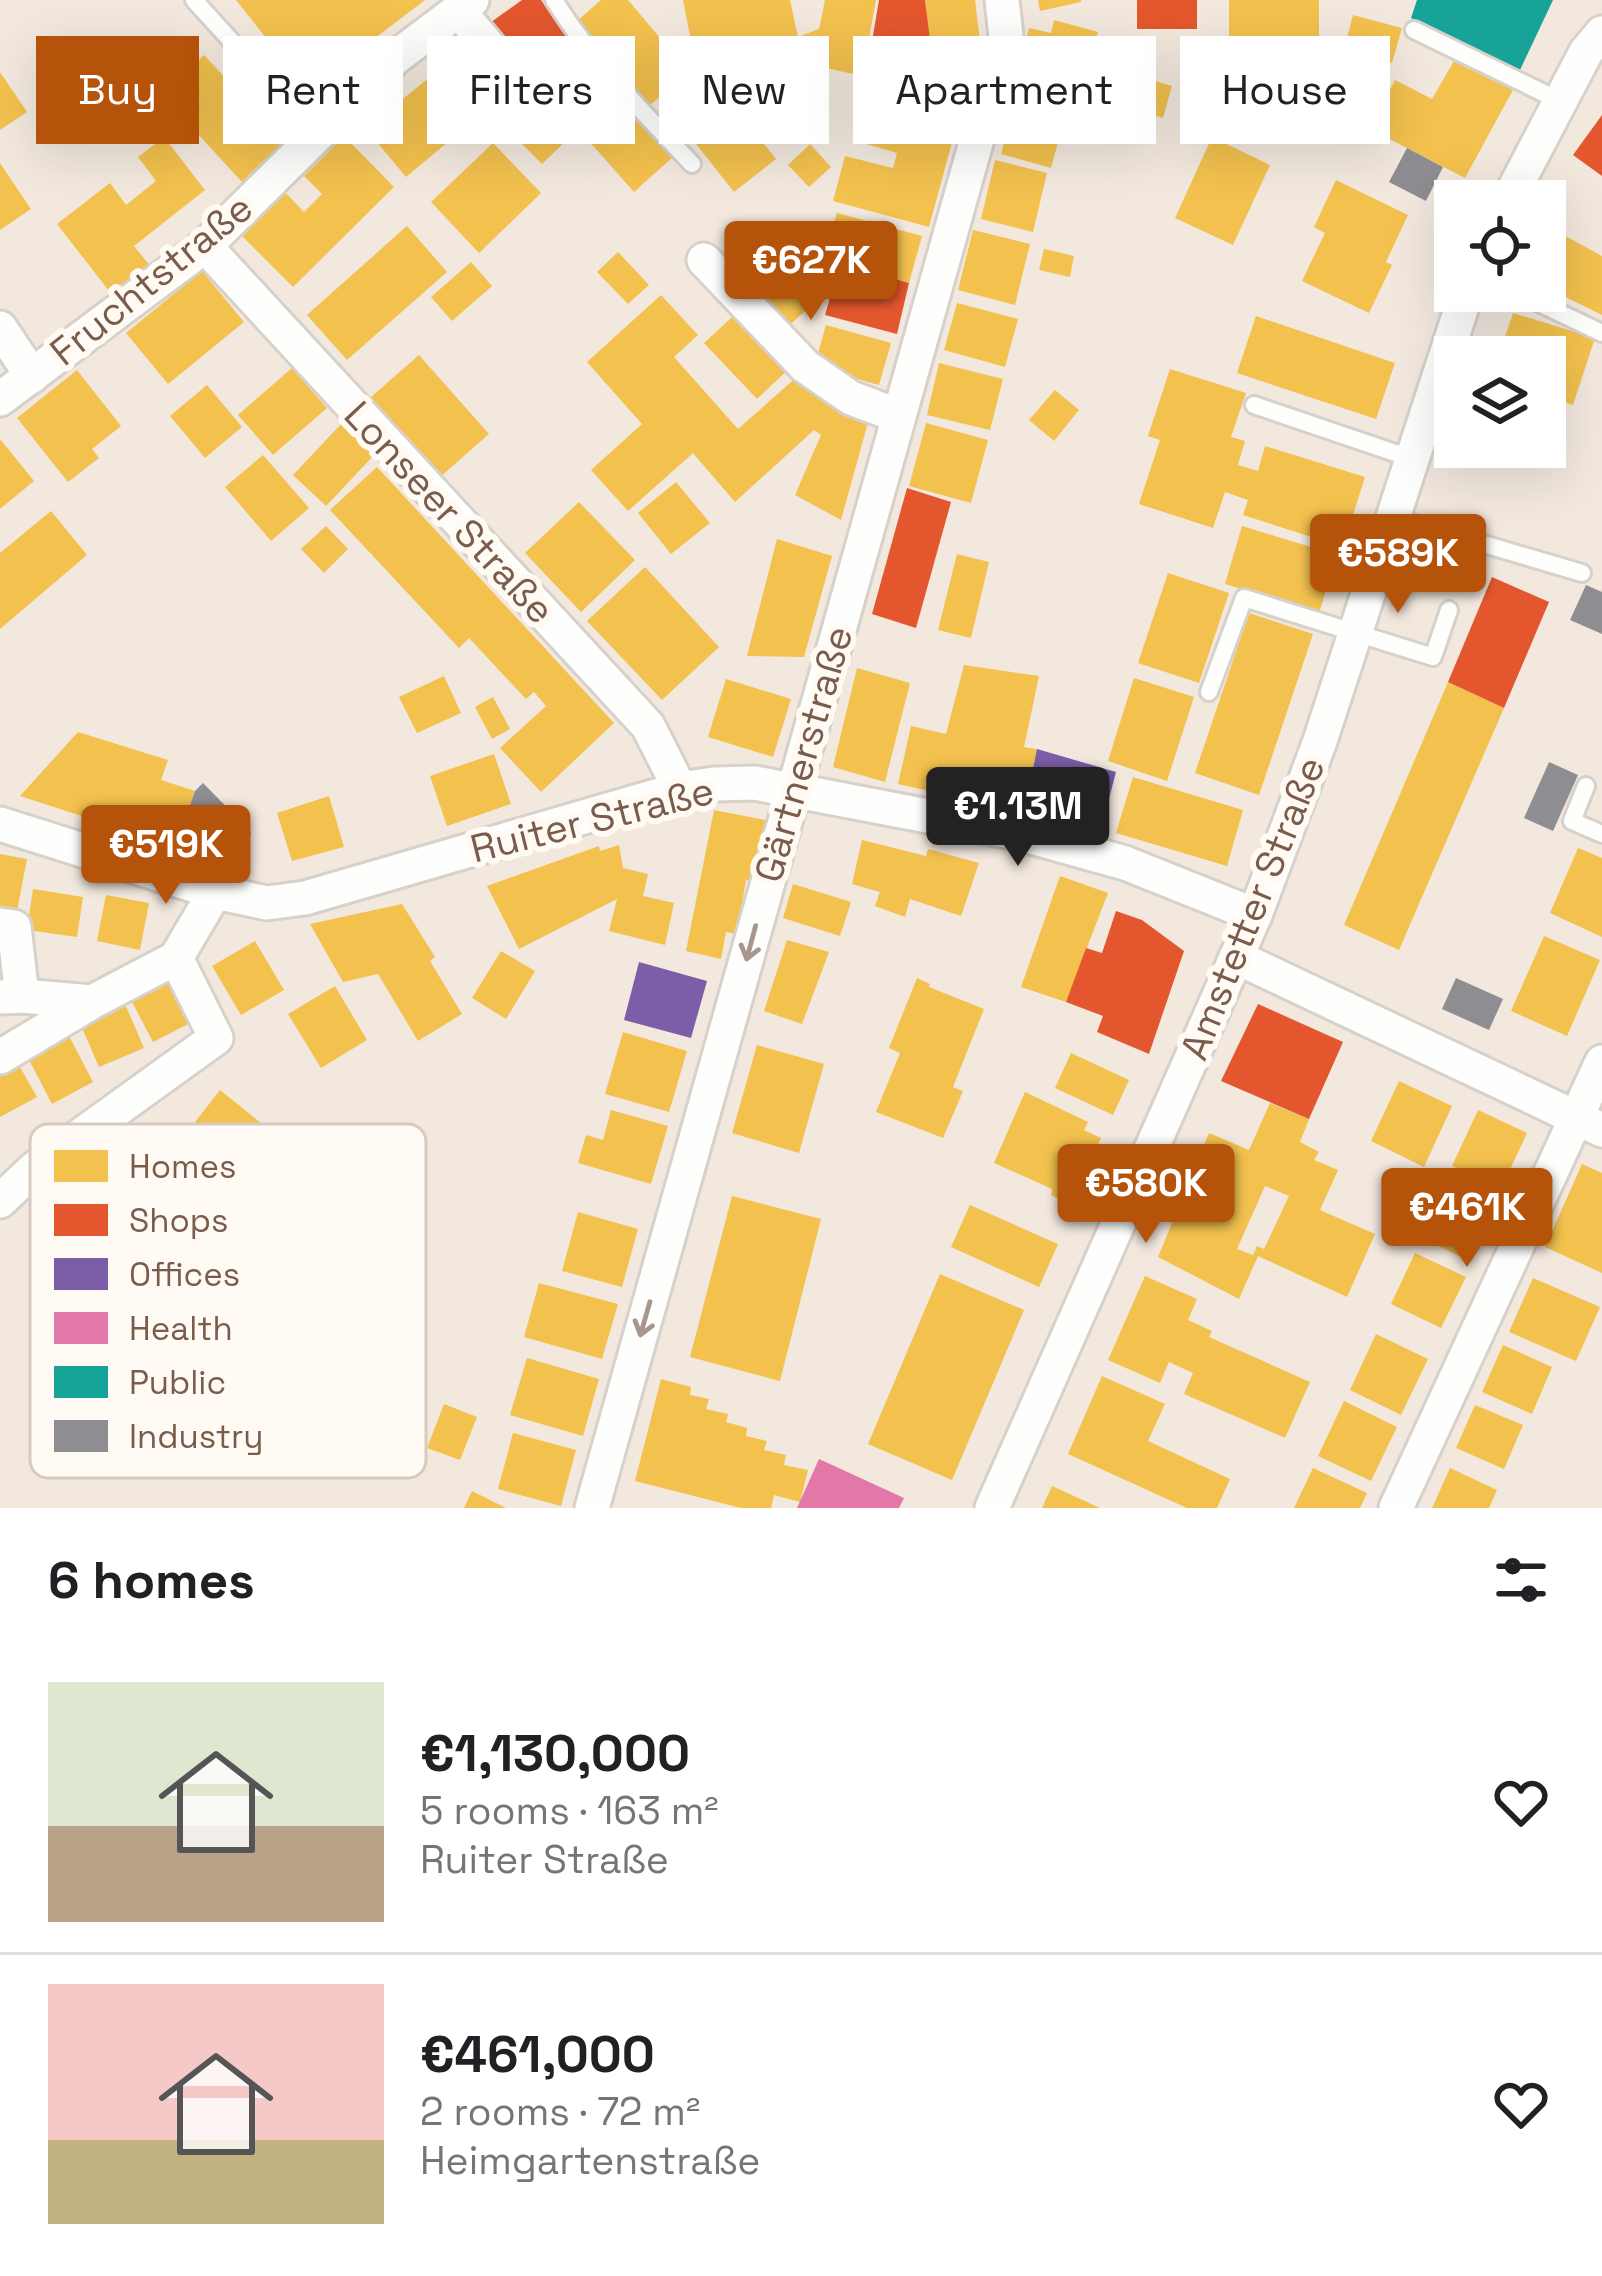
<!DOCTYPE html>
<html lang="en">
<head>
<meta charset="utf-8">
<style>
	body { margin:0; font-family:"Space Grotesk",sans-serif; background:#f6f6f6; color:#202124; height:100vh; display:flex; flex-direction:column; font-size:45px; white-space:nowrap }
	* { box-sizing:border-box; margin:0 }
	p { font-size:39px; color:#757577 }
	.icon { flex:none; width:66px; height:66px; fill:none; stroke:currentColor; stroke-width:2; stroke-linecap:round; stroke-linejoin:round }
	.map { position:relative; height:1508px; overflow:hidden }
	.drawer { display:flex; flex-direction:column; background:#fff; flex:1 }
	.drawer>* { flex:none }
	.guide { position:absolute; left:36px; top:36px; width:1530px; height:108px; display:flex; gap:24px }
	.controls { position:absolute; left:1434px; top:180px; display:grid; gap:24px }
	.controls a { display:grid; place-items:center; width:132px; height:132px; border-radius:0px; background:#fff; box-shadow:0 12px 48px #0002; font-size:60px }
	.price { position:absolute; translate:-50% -102px; padding:0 27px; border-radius:12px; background:#b45309; color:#fff; font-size:39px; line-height:78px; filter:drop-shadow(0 3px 6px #0008) }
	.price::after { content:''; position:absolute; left:50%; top:72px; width:36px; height:27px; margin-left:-18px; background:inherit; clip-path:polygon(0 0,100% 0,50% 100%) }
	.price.selected { background:#222; color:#fff }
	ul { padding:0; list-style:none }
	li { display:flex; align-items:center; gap:36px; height:300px; padding:0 48px }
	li+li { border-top:3px solid #e0e0e0 }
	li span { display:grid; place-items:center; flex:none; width:336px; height:240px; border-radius:0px; color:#555 }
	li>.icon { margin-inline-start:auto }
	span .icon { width:144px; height:144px; fill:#fffc; stroke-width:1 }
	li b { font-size:51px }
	h2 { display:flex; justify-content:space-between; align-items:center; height:144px; padding:0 48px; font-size:51px }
	.tag { padding:0 42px; border-radius:0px; background:#fff; box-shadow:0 12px 48px #0002; font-size:42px; line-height:108px }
	.tag.selected { background:#b45309; color:#fff }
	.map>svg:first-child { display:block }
	.residential { fill:#f2e8de; fill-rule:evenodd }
	.homes { fill:#f2c14e; fill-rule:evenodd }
	.shops { fill:#e4572e }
	.offices { fill:#7b5ea7 }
	.health { fill:#e377a8 }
	.public { fill:#17a398 }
	.industry { fill:#8d8d92 }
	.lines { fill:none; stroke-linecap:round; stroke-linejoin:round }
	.lane-casing { stroke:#d7d1cb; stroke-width:22 }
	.street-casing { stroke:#d7d1cb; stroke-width:39 }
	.lane { stroke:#fefefd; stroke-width:16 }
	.street { stroke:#fefefd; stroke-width:33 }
	.oneway { stroke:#a8958b }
	.labels { text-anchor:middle; stroke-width:12; stroke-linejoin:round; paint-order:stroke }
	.street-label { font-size:39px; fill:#7a5c4d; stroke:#fffaf3 }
	.key { fill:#fffaf3; stroke:#d7cbc1; stroke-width:3 }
	.key-label { font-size:33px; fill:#7a5c4d }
</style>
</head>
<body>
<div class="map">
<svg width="1602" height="1508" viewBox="0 0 1602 1508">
	<rect width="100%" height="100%" fill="#f9f5f0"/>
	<path class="residential" d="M0,0H1602V1508H0ZM1455,201H1545V291H1455ZM1455,357H1545V447H1455Z"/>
	<g class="homes">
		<polygon points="236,0 425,0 307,90"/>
		<polygon points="601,0 628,0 689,72 648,107 576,22"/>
		<polygon points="683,0 790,0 798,37 819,29 825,0 876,0 862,76 813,65 768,76 762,44 694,56"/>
		<polygon points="925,0 975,0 981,49 932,55"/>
		<polygon points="1038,0 1081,0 1081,2 1040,11"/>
		<rect x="1229" y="0" width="90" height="39"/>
		<polygon points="1353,15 1402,28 1392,63 1366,55 1361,74 1339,68"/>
		<polygon points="1054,20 1098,32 1084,83 1075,80 1051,168 1001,154 1024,66 1019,65 1029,28 1051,33"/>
		<polygon points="133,46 160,97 109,123 83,72"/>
		<polygon points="463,50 502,97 406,177 366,129"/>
		<polygon points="204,55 284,141 242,182 162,95"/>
		<polygon points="1455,59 1514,88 1465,178 1370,129 1395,80 1432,99"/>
		<polygon points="1304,62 1337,65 1326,108 1294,99"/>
		<polygon points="912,66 967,80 956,122 902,109"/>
		<polygon points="1122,71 1172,86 1163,118 1113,103"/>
		<polygon points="0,72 27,112 0,130"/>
		<polygon points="715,82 776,159 734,192 673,115"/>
		<polygon points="526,96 569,138 542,164 500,122"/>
		<polygon points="618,96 674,156 634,192 580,131"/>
		<polygon points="861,109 954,135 929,227 833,201 845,156 893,168 897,153 853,140"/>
		<polygon points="344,136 394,187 293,287 239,233 282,189 304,212 322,194 304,176"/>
		<polygon points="164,137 205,190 134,246 151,267 113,296 57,224 110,183 126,205 156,181 138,157"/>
		<polygon points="1212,137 1270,165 1233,245 1175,218"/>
		<polygon points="493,143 541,193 479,253 431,202"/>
		<polygon points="810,144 831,167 809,187 788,165"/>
		<polygon points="995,160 1047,173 1033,232 981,219"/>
		<polygon points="0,163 31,209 0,230"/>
		<polygon points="1336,180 1408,215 1386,262 1392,265 1369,313 1302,281 1325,233 1314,227"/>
		<polygon points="837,213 922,236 909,283 823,260"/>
		<polygon points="407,226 447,272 347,360 307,315"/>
		<polygon points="1547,226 1602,256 1602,315 1545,287 1545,231"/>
		<polygon points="973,230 1030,244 1015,305 958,290"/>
		<polygon points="1044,249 1074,256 1070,277 1039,270"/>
		<polygon points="618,252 649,285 628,304 597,272"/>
		<polygon points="471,262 492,286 452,321 431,297"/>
		<polygon points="795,264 823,295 784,330 756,298"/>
		<polygon points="202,271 244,322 168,384 126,333"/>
		<polygon points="661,295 698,335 674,357 738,429 800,374 832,408 869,419 841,520 795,495 821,435 814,430 735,502 693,453 628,511 591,470 642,424 587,362"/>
		<polygon points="957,303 1018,319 1005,367 944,350"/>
		<polygon points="743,307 795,363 757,399 704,343"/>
		<polygon points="1513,313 1595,338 1573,405 1545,396 1545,357 1498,357"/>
		<polygon points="1256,316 1395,363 1376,419 1237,373"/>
		<polygon points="826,325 891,343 879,385 814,367"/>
		<polygon points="419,355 489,434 440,477 371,397"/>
		<polygon points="939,363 1003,379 990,430 927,415"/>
		<polygon points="292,368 327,408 273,455 238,415"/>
		<polygon points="1170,369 1246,393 1231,437 1245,441 1238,465 1258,471 1265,446 1365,477 1343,547 1243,515 1248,500 1225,492 1213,528 1139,504 1160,440 1148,436"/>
		<polygon points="77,370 121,426 92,449 99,458 68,482 17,418"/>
		<polygon points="207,385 242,427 205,458 170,416"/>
		<polygon points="1055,390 1079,410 1054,441 1029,420"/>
		<polygon points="343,422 376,453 326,506 293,475"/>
		<polygon points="926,423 988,440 971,503 909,486"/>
		<polygon points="0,439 34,481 0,509"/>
		<polygon points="263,455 309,508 271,541 225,487"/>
		<polygon points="377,467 614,723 541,792 500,748 546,706 534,692 526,699 469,638 459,648 330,510"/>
		<polygon points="676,482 710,523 671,554 638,513"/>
		<polygon points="579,502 635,560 581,612 525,553"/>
		<polygon points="51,511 87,555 0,629 0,553"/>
		<polygon points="326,526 348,549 324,573 301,549"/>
		<polygon points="1242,526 1337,555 1319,613 1225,584"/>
		<polygon points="777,539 832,556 804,657 747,656"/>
		<polygon points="957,554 989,562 971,638 938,630"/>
		<polygon points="645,567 719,647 662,700 587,621"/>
		<polygon points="1168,573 1229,593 1199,683 1138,663"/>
		<polygon points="1249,613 1313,634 1259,795 1195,773"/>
		<polygon points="964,665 1039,676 1024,747 1037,749 1024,812 898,784 911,726 946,734"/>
		<polygon points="857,668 910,683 885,782 833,767"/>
		<polygon points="444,676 461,713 417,733 399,697"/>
		<polygon points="1134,678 1194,697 1167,781 1108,761"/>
		<polygon points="726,679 791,699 773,757 708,737"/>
		<polygon points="1448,682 1504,708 1399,950 1344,925"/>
		<polygon points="493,697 510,729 492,739 475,707"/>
		<polygon points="78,732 168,760 161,780 195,791 177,843 100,822 20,796"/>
		<polygon points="494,754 511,804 447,826 430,776"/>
		<polygon points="1133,777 1243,810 1227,866 1116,833"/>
		<polygon points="329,796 344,847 292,861 277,813"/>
		<polygon points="714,810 770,821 758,882 746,880 737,934 726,932 721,959 686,951"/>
		<polygon points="862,840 926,856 928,849 979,863 961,916 910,899 905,917 875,906 880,892 852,884"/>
		<polygon points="619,845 623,868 648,874 643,896 674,903 665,945 609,931 617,899 519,949 487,886 599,846 600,851"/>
		<polygon points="1578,848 1602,858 1602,937 1550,913"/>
		<polygon points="0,854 27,859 17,911 0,908"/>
		<polygon points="1060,876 1108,893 1066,1002 1021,987"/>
		<polygon points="793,884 851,902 840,936 783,918"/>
		<polygon points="33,889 83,897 77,937 27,930"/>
		<polygon points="106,895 149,903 140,950 97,941"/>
		<polygon points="402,904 435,957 430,961 462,1014 418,1041 378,974 343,982 310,924"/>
		<polygon points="1544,936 1600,960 1567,1036 1511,1011"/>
		<polygon points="787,940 829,952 802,1024 764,1011"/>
		<polygon points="255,941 284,990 241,1015 212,966"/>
		<polygon points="501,951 535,971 506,1019 472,998"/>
		<polygon points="917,978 930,984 929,987 984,1009 953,1087 963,1091 943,1138 876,1112 900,1053 889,1048"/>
		<polygon points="173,980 194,1021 153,1042 131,1000"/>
		<polygon points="335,986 367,1040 321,1068 288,1014"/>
		<polygon points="125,1004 144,1048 99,1067 80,1023"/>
		<polygon points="67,1032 93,1082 52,1104 26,1054"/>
		<polygon points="623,1032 687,1051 669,1112 605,1094"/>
		<polygon points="757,1045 824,1064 799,1153 732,1133"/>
		<polygon points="1071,1053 1129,1080 1113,1115 1055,1088"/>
		<polygon points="16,1060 37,1097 0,1117 0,1069"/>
		<polygon points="1399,1081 1452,1106 1424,1167 1371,1141"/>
		<polygon points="220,1090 272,1132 209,1213 157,1171"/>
		<polygon points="1025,1092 1088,1122 1084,1130 1101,1138 1073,1206 1051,1195 1052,1189 994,1163"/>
		<path d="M1270,1103L1309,1119L1300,1142L1319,1152L1314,1160L1338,1170L1320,1210L1375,1234L1347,1297L1258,1256L1239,1299L1158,1257L1209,1133L1249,1150ZM1265,1186L1289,1196L1264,1249L1257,1246L1253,1255L1237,1249Z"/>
		<polygon points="611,1110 668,1126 651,1184 578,1163 586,1135 603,1140"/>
		<polygon points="1478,1110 1527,1133 1501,1189 1452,1166"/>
		<polygon points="1582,1164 1602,1173 1602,1273 1545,1247"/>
		<polygon points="1443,1187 1493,1211 1469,1261 1420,1237"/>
		<polygon points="732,1196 821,1219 780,1381 690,1357"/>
		<polygon points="970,1205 1058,1244 1039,1287 951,1247"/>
		<polygon points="578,1212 638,1229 622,1287 562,1271"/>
		<polygon points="1415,1253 1466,1277 1441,1328 1391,1304"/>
		<polygon points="940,1274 1024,1310 952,1480 868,1444"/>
		<polygon points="1145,1276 1197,1299 1188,1320 1212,1331 1209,1337 1310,1382 1285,1438 1184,1394 1193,1373 1169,1362 1160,1383 1108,1360"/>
		<polygon points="1533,1278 1600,1307 1576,1361 1509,1332"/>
		<polygon points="539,1283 618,1304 602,1359 524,1337"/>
		<polygon points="1376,1334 1428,1359 1401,1415 1350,1390"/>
		<polygon points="1503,1345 1552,1367 1532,1414 1482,1392"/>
		<polygon points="527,1358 599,1379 583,1436 510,1415"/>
		<polygon points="1102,1376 1165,1404 1148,1441 1230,1479 1217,1508 1187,1508 1068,1454"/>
		<polygon points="661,1379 691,1387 690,1395 709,1399 706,1409 728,1414 726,1422 747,1428 746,1436 767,1441 764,1450 786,1455 784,1465 808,1470 800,1502 774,1495 771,1508 741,1508 635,1481"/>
		<polygon points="1344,1401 1397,1427 1371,1481 1318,1456"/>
		<polygon points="444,1404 477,1417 460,1460 427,1448"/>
		<polygon points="1475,1405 1523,1425 1504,1469 1456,1448"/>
		<polygon points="513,1433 576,1450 561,1506 498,1489"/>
		<polygon points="1313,1468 1367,1493 1360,1508 1294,1508"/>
		<polygon points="1450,1468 1497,1490 1489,1508 1432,1508"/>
		<polygon points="1052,1486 1100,1508 1042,1508"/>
		<polygon points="472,1491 506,1508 464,1508"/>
	</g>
	<g class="shops">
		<polygon points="522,0 541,0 601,85 561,114 539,83 487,25"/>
		<polygon points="879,0 925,0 933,62 868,65"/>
		<rect x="1137" y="0" width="60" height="29"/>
		<polygon points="1602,115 1602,176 1573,155"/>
		<polygon points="840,264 909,283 897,334 825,315"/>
		<polygon points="907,488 951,502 916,628 872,614"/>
		<polygon points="1492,577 1549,602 1504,708 1448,682"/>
		<polygon points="1116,911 1142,920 1184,951 1149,1054 1097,1032 1103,1016 1066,1002 1086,948 1102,953"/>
		<polygon points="1258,1004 1343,1042 1309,1119 1221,1081"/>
	</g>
	<g class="offices">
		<polygon points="1037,749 1116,772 1101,829 1024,812"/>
		<polygon points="639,962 707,981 691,1038 624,1020"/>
	</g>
	<polygon class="health" points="819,1459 904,1498 899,1508 797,1508"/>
	<polygon class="public" points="1417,0 1553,0 1520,70 1411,18"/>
	<g class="industry">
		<polygon points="1407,148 1443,167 1426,201 1389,182"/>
		<polygon points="1586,585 1602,592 1602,634 1570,620"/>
		<polygon points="1549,762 1578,775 1553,831 1524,818"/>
		<polygon points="203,783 251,832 244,861 177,843 195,791"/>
		<polygon points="1456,978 1503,999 1489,1030 1442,1009"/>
	</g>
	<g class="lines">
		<g class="lane-casing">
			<g id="lane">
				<polyline points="194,0 316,134"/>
				<path d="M554,0C592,61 643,112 692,164"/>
				<polyline points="1414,30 1560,101"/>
				<polyline points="1514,291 1602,333"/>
				<polyline points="1254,405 1413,459"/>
				<polyline points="1395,518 1582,573"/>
				<polyline points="1209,692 1244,598 1433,657 1449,610"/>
				<polyline points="1586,786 1572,821 1602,834"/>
			</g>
		</g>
		<g class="street-casing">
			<g id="street">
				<polyline points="458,10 528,93"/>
				<polyline points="1508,201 1586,52 1602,33"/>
				<polyline points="205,246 648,726 680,789"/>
				<polyline points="704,260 805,366 851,398 899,416"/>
				<polyline points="0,328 32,376"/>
				<polyline points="0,399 205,246 396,57 472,0"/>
				<polyline points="0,824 215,892 267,903 305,898 680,789 714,784 755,783 1017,833 1125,863 1255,915"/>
				<polyline points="0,925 14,927 22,996"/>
				<polyline points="1236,957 1602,1130"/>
				<polyline points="0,997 22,996 92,1002"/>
				<polyline points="0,1057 92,1002 176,958 215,892"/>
				<polyline points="0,1201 34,1169 216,1038 176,958"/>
				<polyline points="592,1508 1006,36 1002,0"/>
				<polyline points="992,1508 1255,915 1320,741 1467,291"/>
				<polyline points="1396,1508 1602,1062"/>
			</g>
		</g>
		<use href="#lane" class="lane"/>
		<use href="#street" class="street"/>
	</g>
	<defs><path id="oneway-shaft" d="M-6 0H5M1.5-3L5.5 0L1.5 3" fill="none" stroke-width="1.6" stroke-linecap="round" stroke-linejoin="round" transform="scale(3)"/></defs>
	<g class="oneway">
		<use href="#oneway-shaft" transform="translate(751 943) rotate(105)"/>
		<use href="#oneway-shaft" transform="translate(645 1319) rotate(106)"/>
	</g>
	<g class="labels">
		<g class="street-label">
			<text transform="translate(151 279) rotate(-39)" y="14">Fruchtstraße</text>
			<text transform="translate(450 512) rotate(47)" y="14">Lonseer Straße</text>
			<text transform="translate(803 754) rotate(-74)" y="14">Gärtnerstraße</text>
			<text transform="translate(592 819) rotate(-14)" y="14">Ruiter Straße</text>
			<text transform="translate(1252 908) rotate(-68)" y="14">Amstetter Straße</text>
		</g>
	</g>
	<rect x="30" y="1124" width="396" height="354" rx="18" class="key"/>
	<rect x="54" y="1150" width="54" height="32" fill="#f2c14e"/>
	<rect x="54" y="1204" width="54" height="32" fill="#e4572e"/>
	<rect x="54" y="1258" width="54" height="32" fill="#7b5ea7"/>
	<rect x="54" y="1312" width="54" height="32" fill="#e377a8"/>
	<rect x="54" y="1366" width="54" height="32" fill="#17a398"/>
	<rect x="54" y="1420" width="54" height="32" fill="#8d8d92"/>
	<g class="key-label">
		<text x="129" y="1178">Homes</text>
		<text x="129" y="1232">Shops</text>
		<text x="129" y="1286">Offices</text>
		<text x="129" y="1340">Health</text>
		<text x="129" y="1394">Public</text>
		<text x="129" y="1448">Industry</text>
	</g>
</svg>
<div class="controls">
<a><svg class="icon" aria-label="locate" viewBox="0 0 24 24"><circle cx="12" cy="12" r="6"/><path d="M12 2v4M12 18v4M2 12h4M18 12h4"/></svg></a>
<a><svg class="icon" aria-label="layers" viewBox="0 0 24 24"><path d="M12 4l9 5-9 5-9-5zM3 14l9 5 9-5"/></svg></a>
</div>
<b class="price" style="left:811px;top:323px">€627K</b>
<b class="price" style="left:1398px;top:616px">€589K</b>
<b class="price selected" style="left:1018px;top:869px">€1.13M</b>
<b class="price" style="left:166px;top:907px">€519K</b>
<b class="price" style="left:1146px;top:1246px">€580K</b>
<b class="price" style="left:1467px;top:1270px">€461K</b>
<div class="guide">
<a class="tag selected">Buy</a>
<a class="tag">Rent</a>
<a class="tag">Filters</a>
<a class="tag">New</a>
<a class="tag">Apartment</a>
<a class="tag">House</a>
</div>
</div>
<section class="drawer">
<h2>6 homes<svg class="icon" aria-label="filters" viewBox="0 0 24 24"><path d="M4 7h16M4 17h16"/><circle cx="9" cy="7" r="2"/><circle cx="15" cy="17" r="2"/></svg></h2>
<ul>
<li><span style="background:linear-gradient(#dfe7d0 60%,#b9a48a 0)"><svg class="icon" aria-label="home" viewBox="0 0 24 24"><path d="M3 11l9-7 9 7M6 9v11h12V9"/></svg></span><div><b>€1,130,000</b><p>5 rooms · 163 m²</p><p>Ruiter Straße</p></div><svg class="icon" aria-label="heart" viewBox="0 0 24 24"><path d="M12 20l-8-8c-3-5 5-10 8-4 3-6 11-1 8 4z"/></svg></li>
<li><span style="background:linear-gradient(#f6c9c9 65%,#c2b280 0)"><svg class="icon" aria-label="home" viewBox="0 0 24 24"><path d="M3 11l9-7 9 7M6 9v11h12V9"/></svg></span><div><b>€461,000</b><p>2 rooms · 72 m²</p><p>Heimgartenstraße</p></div><svg class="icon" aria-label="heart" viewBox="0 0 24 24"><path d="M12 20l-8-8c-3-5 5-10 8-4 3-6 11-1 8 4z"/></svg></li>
</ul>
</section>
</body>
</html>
